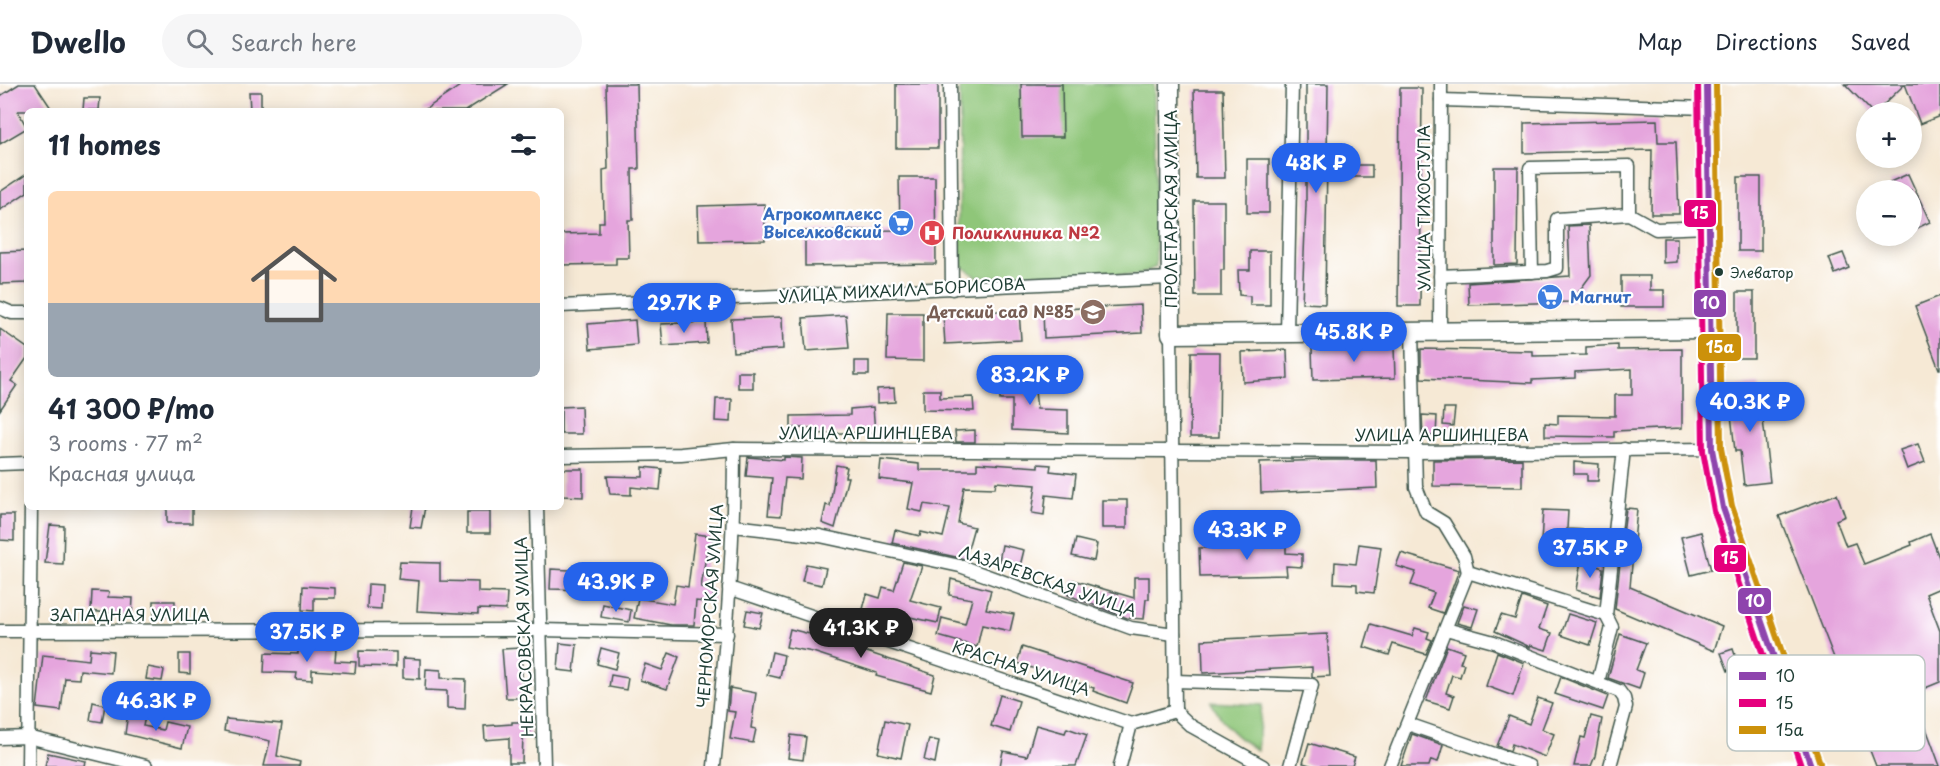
<!DOCTYPE html>
<html lang="en">
<head>
<meta charset="utf-8">
<style>
	body { margin:0; font-family:"Playpen Sans",sans-serif; background:#f6f6f7; color:#1f2937; height:100vh; display:flex; flex-direction:column; font-size:22px; white-space:nowrap }
	* { box-sizing:border-box; margin:0 }
	p { font-size:20px; color:#747a83 }
	.icon { flex:none; width:33px; height:33px; fill:none; stroke:currentColor; stroke-width:2; stroke-linecap:round; stroke-linejoin:round }
	.map { position:relative; flex:1; overflow:hidden }
	.sheet { position:absolute; left:24px; top:24px; width:540px; height:402px; display:flex; flex-direction:column; background:#fff; border-radius:9px; box-shadow:0 3px 15px #0003 }
	.sheet>* { flex:none }
	.buttons { position:absolute; left:1856px; top:18px; display:grid; gap:12px }
	.buttons a { display:grid; place-items:center; width:66px; height:66px; border-radius:50%; background:#fff; box-shadow:0 3px 15px #0003; font-size:30px }
	.price { position:absolute; translate:-50% -51px; padding:0 14px; border-radius:21px; background:#2563eb; color:#fff; font-size:20px; line-height:39px; filter:drop-shadow(0 2px 3px #0008) }
	.price::after { content:''; position:absolute; left:50%; top:36px; width:18px; height:14px; margin-left:-9px; background:inherit; clip-path:polygon(0 0,100% 0,50% 100%) }
	.price.on { background:#222; color:#fff }
	ul { padding:0; list-style:none }
	li { display:grid; align-content:center; gap:12px; height:318px; padding:0 24px }
	li span { display:grid; place-items:center; height:186px; border-radius:9px; color:#555 }
	li>.icon { margin-inline-start:auto }
	span .icon { width:108px; height:108px; fill:#fffc; stroke-width:1 }
	li b { font-size:26px }
	h2 { display:flex; justify-content:space-between; align-items:center; height:72px; padding:0 24px; font-size:26px }
	header { display:flex; align-items:center; gap:36px; box-sizing:border-box; height:84px; padding:0 30px; background:#fff; border-bottom:2px solid #e0e1e3 }
	header strong { font-size:28px }
	nav { display:flex; gap:33px; margin-inline-start:auto; font-size:21px }
	.search { width:420px; height:54px; background:#f6f6f7; display:flex; align-items:center; gap:15px; box-sizing:border-box; padding:0 21px; border-radius:33px; color:#747a83; font-size:22px }
	.map>svg:first-child { display:block }
	.green { fill:#8fc679; stroke:#578256; stroke-width:1.5 }
	.building { fill:#e5a5dd }
	.lines { fill:none; stroke-linecap:round; stroke-linejoin:round }
	.street-casing { stroke:#3f574c; stroke-width:15 }
	.secondary-casing { stroke:#3f574c; stroke-width:21 }
	.primary-casing { stroke:#3f574c; stroke-width:22 }
	.street { stroke:#fff; stroke-width:12 }
	.secondary { stroke:#fff; stroke-width:18 }
	.primary { stroke:#fff; stroke-width:20 }
	.bus-1-casing { stroke:#fff; stroke-width:10 }
	.bus-2-casing { stroke:#fff; stroke-width:10 }
	.bus-3-casing { stroke:#fff; stroke-width:10 }
	.bus-1 { stroke:#8e44ad; stroke-width:6 }
	.bus-2 { stroke:#e5007d; stroke-width:6 }
	.bus-3 { stroke:#cc910a; stroke-width:6 }
	.bus-dot { fill:#1f3d34; stroke:#fff; stroke-width:2 }
	.labels { text-anchor:middle; stroke-width:4.5; stroke-linejoin:round; paint-order:stroke }
	.bus-label { font-size:14px; fill:#1f3d34; stroke:#fff; text-anchor:start }
	.street-label { font-size:16px; fill:#1f3d34; stroke:#fff }
	.shop-label { font-size:16px; font-weight:bold; fill:#366cbe; stroke:#fff; text-anchor:end }
	.health-label { font-size:16px; font-weight:bold; fill:#be3a42; stroke:#fff; text-anchor:start }
	.education-label { font-size:16px; font-weight:bold; fill:#785e54; stroke:#fff; text-anchor:end }
	.key { fill:#fff; stroke:#bcc5c2; stroke-width:1.5 }
	.key-label { font-size:16px; fill:#1f3d34 }
	.line-badge { stroke:#fff; stroke-width:2 }
	.badge-label { font-size:16px; text-anchor:middle; font-weight:bold; fill:#fff }
</style>
</head>
<body>
<header>
<strong>Dwello</strong>
<div class="search"><svg class="icon" aria-label="search" viewBox="0 0 24 24"><circle cx="10" cy="10" r="6"/><path d="M15 15l6 6"/></svg>Search here</div>
<nav><a>Map</a><a>Directions</a><a>Saved</a></nav>
</header>
<div class="map">
<svg width="1940" height="682" viewBox="0 0 1940 682">
	<rect width="100%" height="100%" fill="#fff"/>
	<filter id="ink" filterUnits="userSpaceOnUse"><feTurbulence type="fractalNoise" baseFrequency=".0167" numOctaves="2"/><feDisplacementMap in="SourceGraphic" scale="12" xChannelSelector="R" yChannelSelector="G"/><feConvolveMatrix kernelMatrix="1 2 1 2 8 2 1 2 1" color-interpolation-filters="sRGB"/></filter>
	<filter id="wash" filterUnits="userSpaceOnUse"><feTurbulence type="fractalNoise" baseFrequency=".008" numOctaves="4" result="noise"/><feDisplacementMap in="SourceGraphic" scale="24" xChannelSelector="R" yChannelSelector="G"/><feGaussianBlur stdDeviation="1.35" result="paint"/><feColorMatrix in="noise" values="0 0 0 0 0 0 0 0 0 0 0 0 0 0 0 0 0 1.4 0 .05"/><feComposite in="paint" operator="in"/></filter>
	<g filter="url(#wash)">
		<rect width="100%" height="100%" fill="#f6e9d5"/>
		<g class="green">
			<polygon points="960,0 1154,0 1156,183 1138,191 977,193 959,180"/>
			<path d="M1211,618L1262,621L1257,666C1235,653 1223,640 1211,618Z"/>
		</g>
		<g id="blocks">
			<g class="building">
				<polygon points="19,0 35,0 53,27 18,27 27,44 0,60 0,12"/>
				<polygon points="463,0 508,0 465,27 423,27"/>
				<polygon points="606,0 637,0 639,85 632,85 633,136 628,136 629,174 616,174 616,180 561,181 561,150 599,149 599,138 604,138 603,86 608,85"/>
				<rect x="896" y="0" width="42" height="64"/>
				<polygon points="1021,0 1062,0 1063,53 1022,53"/>
				<polygon points="1306,0 1328,0 1325,220 1302,219 1306,121"/>
				<polygon points="1845,0 1940,0 1940,32 1920,40 1905,0 1876,28 1872,28"/>
				<polygon points="1400,4 1422,4 1420,222 1398,222"/>
				<polygon points="1194,6 1223,6 1225,94 1196,94"/>
				<polygon points="249,8 261,8 261,27 250,27"/>
				<polygon points="84,14 100,14 99,26 83,26"/>
				<polygon points="1657,36 1658,58 1676,58 1679,130 1651,130 1652,66 1524,69 1524,39"/>
				<rect x="1247" y="75" width="22" height="54"/>
				<rect x="1348" y="81" width="24" height="12"/>
				<polygon points="1494,83 1518,83 1517,180 1494,181"/>
				<polygon points="27,90 27,108 0,126 0,108"/>
				<polygon points="1908,90 1930,138 1911,147 1911,106 1893,106 1890,98"/>
				<polygon points="899,93 935,93 936,180 805,182 805,147 900,146"/>
				<rect x="1738" y="93" width="23" height="74"/>
				<polygon points="1194,117 1224,117 1224,186 1221,186 1221,212 1195,212"/>
				<polygon points="765,120 765,156 699,157 698,122"/>
				<polygon points="1589,141 1591,191 1571,218 1469,221 1468,199 1570,192 1568,142"/>
				<polygon points="1663,154 1677,154 1677,178 1663,179"/>
				<polygon points="27,167 27,199 0,200 0,168"/>
				<polygon points="1250,167 1270,167 1270,221 1250,221 1250,212 1239,211 1238,186 1250,186"/>
				<polygon points="1843,169 1849,184 1835,190 1829,174"/>
				<polygon points="1621,192 1650,192 1650,206 1664,206 1664,223 1621,223"/>
				<rect x="1737" y="208" width="17" height="66"/>
				<polygon points="1940,212 1940,285 1939,285 1915,222"/>
				<polygon points="1141,221 1142,249 1044,254 1043,226"/>
				<polygon points="1019,226 1021,256 945,260 943,230"/>
				<polygon points="888,229 923,229 923,277 887,276"/>
				<polygon points="846,231 849,264 806,267 803,234"/>
				<polygon points="782,233 783,265 733,268 731,235"/>
				<polygon points="635,236 637,261 590,265 588,240"/>
				<polygon points="706,238 707,259 663,262 661,240"/>
				<polygon points="0,245 27,264 27,274 11,297 17,301 0,326"/>
				<polygon points="1618,261 1618,266 1682,265 1682,344 1614,347 1614,353 1545,352 1545,339 1558,340 1558,331 1615,332 1615,311 1632,311 1632,285 1575,288 1575,294 1532,296 1532,299 1421,294 1421,265 1533,267 1533,272 1586,271 1586,263"/>
				<polygon points="1394,262 1395,294 1313,296 1312,264"/>
				<polygon points="1287,266 1288,295 1243,298 1242,268"/>
				<polygon points="1191,268 1220,268 1219,353 1190,353"/>
				<rect x="855" y="277" width="14" height="14"/>
				<rect x="738" y="288" width="15" height="16"/>
				<polygon points="1033,289 1037,325 1068,326 1068,349 1012,346 1012,316 1000,316 999,290"/>
				<polygon points="1759,300 1770,398 1744,401 1740,367 1735,367 1728,303"/>
				<polygon points="894,304 895,318 877,319 877,305"/>
				<polygon points="923,306 940,306 940,314 973,313 974,327 923,326"/>
				<polygon points="716,315 732,315 731,338 715,337"/>
				<polygon points="581,322 582,350 561,350 561,323"/>
				<polygon points="873,323 875,348 813,350 812,344 791,344 791,332 850,331 850,325"/>
				<polygon points="1444,324 1455,324 1453,342 1443,341"/>
				<polygon points="1422,331 1437,332 1436,352 1423,351"/>
				<polygon points="975,346 975,358 956,358 955,347"/>
				<polygon points="1918,360 1925,378 1907,385 1900,366"/>
				<polygon points="748,373 784,376 784,373 802,374 801,395 785,394 781,432 768,431 772,394 746,392"/>
				<polygon points="1522,375 1522,403 1433,402 1433,376"/>
				<polygon points="881,376 919,380 919,386 977,386 977,379 1038,383 1038,380 1051,381 1050,387 1076,390 1073,414 1046,411 1044,431 1032,429 1036,401 996,398 995,404 964,403 958,439 974,443 965,475 892,459 895,446 920,452 921,448 943,453 950,424 924,420 922,428 908,425 913,399 879,395"/>
				<polygon points="1328,376 1376,376 1377,404 1261,409 1260,378"/>
				<polygon points="1574,378 1599,380 1598,397 1587,397 1587,390 1574,390"/>
				<polygon points="836,381 847,383 845,393 848,393 835,444 822,439 826,421 830,422"/>
				<polygon points="643,383 662,385 660,406 631,403 631,411 610,410 607,392 643,393"/>
				<polygon points="562,385 583,385 583,413 562,412"/>
				<polygon points="1837,410 1845,432 1836,436 1846,462 1855,459 1864,480 1912,461 1911,458 1930,450 1940,476 1940,504 1926,510 1940,547 1940,598 1913,609 1940,682 1876,682 1779,432"/>
				<rect x="1102" y="416" width="25" height="28"/>
				<rect x="167" y="423" width="25" height="16"/>
				<polygon points="413,423 425,423 421,444 410,443"/>
				<polygon points="1626,424 1637,425 1630,503 1722,542 1714,567 1615,525"/>
				<polygon points="1543,426 1568,427 1567,445 1607,447 1605,462 1541,458"/>
				<rect x="467" y="428" width="23" height="21"/>
				<polygon points="0,431 14,431 14,457 0,456"/>
				<polygon points="50,441 64,442 63,480 45,479"/>
				<polygon points="1701,448 1711,486 1691,491 1681,453"/>
				<polygon points="695,450 713,452 712,465 707,465 701,504 714,506 713,519 696,517 694,541 671,541 634,534 638,514 673,520 676,501 688,503"/>
				<polygon points="1076,455 1097,460 1094,477 1072,472"/>
				<polygon points="1359,460 1381,463 1374,509 1357,507 1357,500 1334,499 1335,478 1356,480"/>
				<polygon points="1002,461 1024,466 1020,482 999,477"/>
				<polygon points="1286,462 1286,469 1302,470 1302,483 1286,482 1287,491 1200,493 1199,464"/>
				<polygon points="1401,469 1459,486 1443,529 1428,524 1434,509 1411,501 1416,488 1396,482"/>
				<polygon points="1581,477 1603,484 1600,513 1576,506"/>
				<polygon points="400,478 440,479 440,497 478,498 478,508 507,509 506,526 478,525 478,530 417,527 419,497 398,495"/>
				<polygon points="903,478 922,482 910,516 941,524 938,539 905,532 903,540 863,525 867,510 880,514 883,503 894,506"/>
				<polygon points="806,480 826,484 822,501 802,497"/>
				<polygon points="590,481 605,481 604,509 588,508 588,506 550,505 551,485 589,487"/>
				<polygon points="1134,493 1149,493 1149,515 1146,515 1144,535 1127,534 1068,511 1073,496 1134,514"/>
				<polygon points="951,495 991,506 986,525 1014,530 1010,547 982,541 977,563 938,552 942,534 965,540 972,515 949,511"/>
				<polygon points="368,500 382,501 381,525 367,524"/>
				<polygon points="303,502 335,504 335,514 314,514 314,527 302,526"/>
				<polygon points="92,507 109,508 108,513 133,514 132,532 91,527"/>
				<polygon points="1522,513 1547,522 1539,545 1552,549 1546,566 1530,561 1530,563 1495,547 1501,531 1515,535"/>
				<polygon points="154,517 175,517 175,532 154,531"/>
				<polygon points="603,520 631,526 629,538 601,533"/>
				<polygon points="1464,521 1478,525 1472,543 1457,539"/>
				<polygon points="747,526 763,529 759,544 744,541"/>
				<polygon points="1568,530 1597,539 1590,561 1561,551"/>
				<polygon points="1371,540 1412,552 1415,544 1429,548 1427,554 1432,556 1426,570 1393,560 1389,571 1364,563"/>
				<polygon points="790,545 865,564 864,567 935,591 931,607 876,592 877,589 813,568 786,563"/>
				<polygon points="1327,550 1330,592 1312,593 1312,583 1203,589 1202,556"/>
				<polygon points="1620,550 1646,559 1636,586 1644,589 1639,605 1608,594"/>
				<polygon points="560,559 577,561 574,588 558,586"/>
				<polygon points="1447,562 1464,568 1460,579 1464,580 1460,593 1452,591 1446,609 1454,612 1450,624 1426,617"/>
				<polygon points="1022,563 1133,599 1126,619 1093,607 1094,604 1017,579"/>
				<polygon points="298,564 336,565 335,577 356,578 355,589 312,586 312,596 296,595 297,589 264,588 265,569 298,570"/>
				<polygon points="521,564 523,614 506,614 502,565"/>
				<polygon points="601,564 619,569 615,585 597,580"/>
				<polygon points="90,565 113,567 111,589 80,586 79,595 65,594 61,627 37,624 43,571 89,576"/>
				<polygon points="1733,565 1739,583 1728,587 1721,569"/>
				<polygon points="359,567 396,568 396,583 359,582"/>
				<polygon points="772,568 784,571 780,594 767,591"/>
				<polygon points="1497,568 1524,579 1513,612 1486,602"/>
				<polygon points="669,569 679,573 667,605 640,596 645,580 662,586"/>
				<polygon points="179,570 190,570 190,590 179,589"/>
				<polygon points="403,574 420,575 420,595 403,594"/>
				<polygon points="148,583 164,586 162,597 146,595"/>
				<polygon points="426,585 441,586 441,594 466,595 465,625 447,624 447,607 425,606"/>
				<polygon points="611,591 628,594 626,606 609,603"/>
				<polygon points="1561,593 1608,612 1603,626 1555,610"/>
				<polygon points="730,604 756,609 751,644 756,645 753,659 730,655 735,628 728,627"/>
				<polygon points="1000,611 1019,617 1010,648 991,642"/>
				<polygon points="1538,614 1552,619 1542,645 1554,650 1545,673 1512,660 1510,667 1497,662 1509,632 1529,640"/>
				<polygon points="93,618 105,621 102,638 90,636"/>
				<polygon points="128,629 145,633 143,642 163,646 165,638 187,643 182,664 125,650"/>
				<polygon points="1591,632 1602,635 1595,672 1591,682 1574,682 1581,653 1585,654"/>
				<polygon points="226,635 282,640 277,672 300,678 299,682 264,682 270,657 224,647"/>
				<polygon points="885,636 908,641 901,674 878,669"/>
				<polygon points="512,638 529,638 529,652 523,652 522,679 509,679 509,654 485,656 484,642 512,640"/>
				<polygon points="1036,641 1065,649 1067,644 1087,651 1076,682 1000,682 1003,667 1027,672"/>
				<polygon points="1412,650 1443,661 1438,678 1431,676 1429,682 1401,682"/>
				<polygon points="791,651 806,653 803,676 788,674"/>
				<polygon points="929,655 939,657 935,679 924,676"/>
				<polygon points="1309,659 1355,673 1352,682 1313,682 1303,679"/>
				<polygon points="48,669 86,677 85,682 45,682"/>
			</g>
		</g>
	</g>
	<g filter="url(#ink)">
		<use href="#blocks" fill-opacity="0" stroke="#3f574c" stroke-width="1.5"/>
		<g class="lines">
			<g class="street-casing">
				<g id="street">
					<polyline points="950,0 952,205"/>
					<polyline points="1441,16 1707,24"/>
					<polyline points="1532,188 1530,84 1629,82 1629,130"/>
					<polyline points="1440,192 1547,187 1557,184 1557,135 1629,130 1656,145 1708,143"/>
					<polyline points="561,222 1170,194"/>
					<polyline points="0,224 12,229 27,229"/>
					<polyline points="1412,248 1416,403 1426,428 1444,439 1464,472 1468,488"/>
					<polyline points="1440,248 1441,0"/>
					<polyline points="1287,249 1292,0"/>
					<polyline points="1171,250 1175,627"/>
					<polyline points="561,372 681,370 734,365 1414,368 1712,365"/>
					<polyline points="0,380 27,379"/>
					<polyline points="537,423 544,682"/>
					<polyline points="734,442 820,452 960,482 1131,544 1174,550"/>
					<polyline points="1468,488 1606,531"/>
					<polyline points="729,504 1131,640"/>
					<polyline points="1446,545 1494,558 1619,607 1624,614 1626,623 1610,682"/>
					<polyline points="0,547 540,546 727,550"/>
					<polyline points="1174,597 1312,601 1290,682"/>
					<polyline points="1598,598 1612,543 1606,531 1624,365"/>
					<polyline points="1175,627 1191,642 1263,682"/>
					<polyline points="1408,640 1529,682"/>
					<polyline points="0,654 28,653 146,682"/>
					<polyline points="28,682 31,423"/>
					<path d="M714,682C725,576 734,471 734,365"/>
					<polyline points="1120,682 1131,640 1175,627"/>
					<polyline points="1390,682 1468,488"/>
				</g>
			</g>
			<g class="secondary-casing">
				<polyline id="secondary" points="1170,0 1171,250 1709,245"/>
			</g>
			<g class="primary-casing">
				<polyline id="primary" points="1707,0 1712,365 1723,424 1811,682"/>
			</g>
			<use href="#street" class="street"/>
			<use href="#secondary" class="secondary"/>
			<use href="#primary" class="primary"/>
			<g class="bus-1-casing">
				<polyline id="bus-1" points="1707,0 1712,365 1723,424 1811,682"/>
			</g>
			<g class="bus-2-casing">
				<polyline id="bus-2" points="1698,0 1703,367 1714,427 1801,682"/>
			</g>
			<g class="bus-3-casing">
				<polyline id="bus-3" points="1716,0 1721,364 1732,422 1820,679"/>
			</g>
			<use href="#bus-1" class="bus-1"/>
			<use href="#bus-2" class="bus-2"/>
			<use href="#bus-3" class="bus-3"/>
		</g>
	</g>
	<defs>
		<g id="supermarket-disc" transform="scale(1.35)"><circle r="9.5" fill="#3f7fe0" stroke="#fff"/><path d="M-6-5.5h2.5l.6 2H6L4.5 2H-2.5L-4.4-4H-6ZM-1.5 3.2a1.3 1.3 0 1 0 .1 0ZM3 3.2a1.3 1.3 0 1 0 .1 0Z" fill="#fff"/></g>
		<g id="hospital-disc" transform="scale(1.35)"><circle r="9.5" fill="#e0444e" stroke="#fff"/><path d="M-5-5h3v3.5h4V-5h3V5h-3V1.5h-4V5h-3Z" fill="#fff"/></g>
		<g id="school-disc" transform="scale(1.35)"><circle r="9.5" fill="#8d6e63" stroke="#fff"/><path d="M0-5L7-2L0 1L-7-2ZM-4 1L0 2.5L4 1V4Q0 6-4 4Z" fill="#fff"/></g>
	</defs>
	<g fill-rule="evenodd">
		<use href="#supermarket-disc" x="901" y="139"/>
		<use href="#hospital-disc" x="932" y="149"/>
		<use href="#supermarket-disc" x="1550" y="213"/>
		<use href="#school-disc" x="1093" y="228"/>
	</g>
	<circle class="bus-dot" cx="1719" cy="188" r="5"/>
	<g class="labels">
		<g class="bus-label">
			<text x="1730" y="194">Элеватор</text>
		</g>
		<g class="street-label">
			<text transform="translate(1424 124) rotate(-90)" y="6">УЛИЦА ТИХОСТУПА</text>
			<text transform="translate(1171 125) rotate(-90)" y="6">ПРОЛЕТАРСКАЯ УЛИЦА</text>
			<text transform="translate(902 206) rotate(-3)" y="6">УЛИЦА МИХАИЛА БОРИСОВА</text>
			<text x="866" y="355">УЛИЦА АРШИНЦЕВА</text>
			<text x="1442" y="357">УЛИЦА АРШИНЦЕВА</text>
			<text transform="translate(1048 497) rotate(19)" y="6">ЛАЗАРЕВСКАЯ УЛИЦА</text>
			<text transform="translate(710 522) rotate(-86)" y="6">ЧЕРНОМОРСКАЯ УЛИЦА</text>
			<text x="130" y="537">ЗАПАДНАЯ УЛИЦА</text>
			<text transform="translate(524 553) rotate(-92)" y="6">НЕКРАСОВСКАЯ УЛИЦА</text>
			<text transform="translate(1021 584) rotate(18)" y="6">КРАСНАЯ УЛИЦА</text>
		</g>
		<g class="shop-label">
			<text x="882" y="136">Агрокомплекс<tspan x="882" dy="18">Выселковский</tspan></text>
			<text x="1570" y="219" text-anchor="start">Магнит</text>
		</g>
		<g class="health-label">
			<text x="952" y="155">Поликлиника №2</text>
		</g>
		<g class="education-label">
			<text x="1074" y="234">Детский сад №85</text>
		</g>
	</g>
	<rect x="1727" y="571" width="198" height="96" rx="9" class="key"/>
	<rect x="1739" y="588" width="27" height="8" fill="#8e44ad"/>
	<rect x="1739" y="615" width="27" height="8" fill="#e5007d"/>
	<rect x="1739" y="642" width="27" height="8" fill="#cc910a"/>
	<g class="key-label">
		<text x="1776" y="598">10</text>
		<text x="1776" y="625">15</text>
		<text x="1776" y="652">15а</text>
	</g>
	<g class="line-badge">
		<rect x="1683" y="115" width="34" height="29" rx="6" fill="#e5007d"/>
		<rect x="1693" y="205" width="34" height="29" rx="6" fill="#8e44ad"/>
		<rect x="1697" y="249" width="45" height="29" rx="6" fill="#cc910a"/>
		<rect x="1713" y="460" width="34" height="29" rx="6" fill="#e5007d"/>
		<rect x="1737" y="503" width="35" height="28" rx="6" fill="#8e44ad"/>
	</g>
	<g class="badge-label">
		<text x="1700" y="135">15</text>
		<text x="1710" y="225">10</text>
		<text x="1720" y="269">15а</text>
		<text x="1730" y="480">15</text>
		<text x="1755" y="523">10</text>
	</g>
</svg>
<div class="buttons">
<a>+</a>
<a>−</a>
</div>
<b class="price" style="left:1316px;top:110px">48K ₽</b>
<b class="price" style="left:684px;top:250px">29.7K ₽</b>
<b class="price" style="left:1354px;top:279px">45.8K ₽</b>
<b class="price" style="left:1030px;top:322px">83.2K ₽</b>
<b class="price" style="left:1750px;top:349px">40.3K ₽</b>
<b class="price" style="left:1247px;top:477px">43.3K ₽</b>
<b class="price" style="left:1590px;top:495px">37.5K ₽</b>
<b class="price" style="left:616px;top:529px">43.9K ₽</b>
<b class="price on" style="left:861px;top:575px">41.3K ₽</b>
<b class="price" style="left:307px;top:579px">37.5K ₽</b>
<b class="price" style="left:156px;top:648px">46.3K ₽</b>
<section class="sheet">
<h2>11 homes<svg class="icon" aria-label="filters" viewBox="0 0 24 24"><path d="M4 7h16M4 17h16"/><circle cx="9" cy="7" r="2"/><circle cx="15" cy="17" r="2"/></svg></h2>
<ul>
<li><span style="background:linear-gradient(#ffd9b3 60%,#9aa5b1 0)"><svg class="icon" aria-label="home" viewBox="0 0 24 24"><path d="M3 11l9-7 9 7M6 9v11h12V9"/></svg></span><div><b>41 300 ₽/mo</b><p>3 rooms · 77 m²</p><p>Красная улица</p></div></li>
</ul>
</section>
</div>
</body>
</html>
